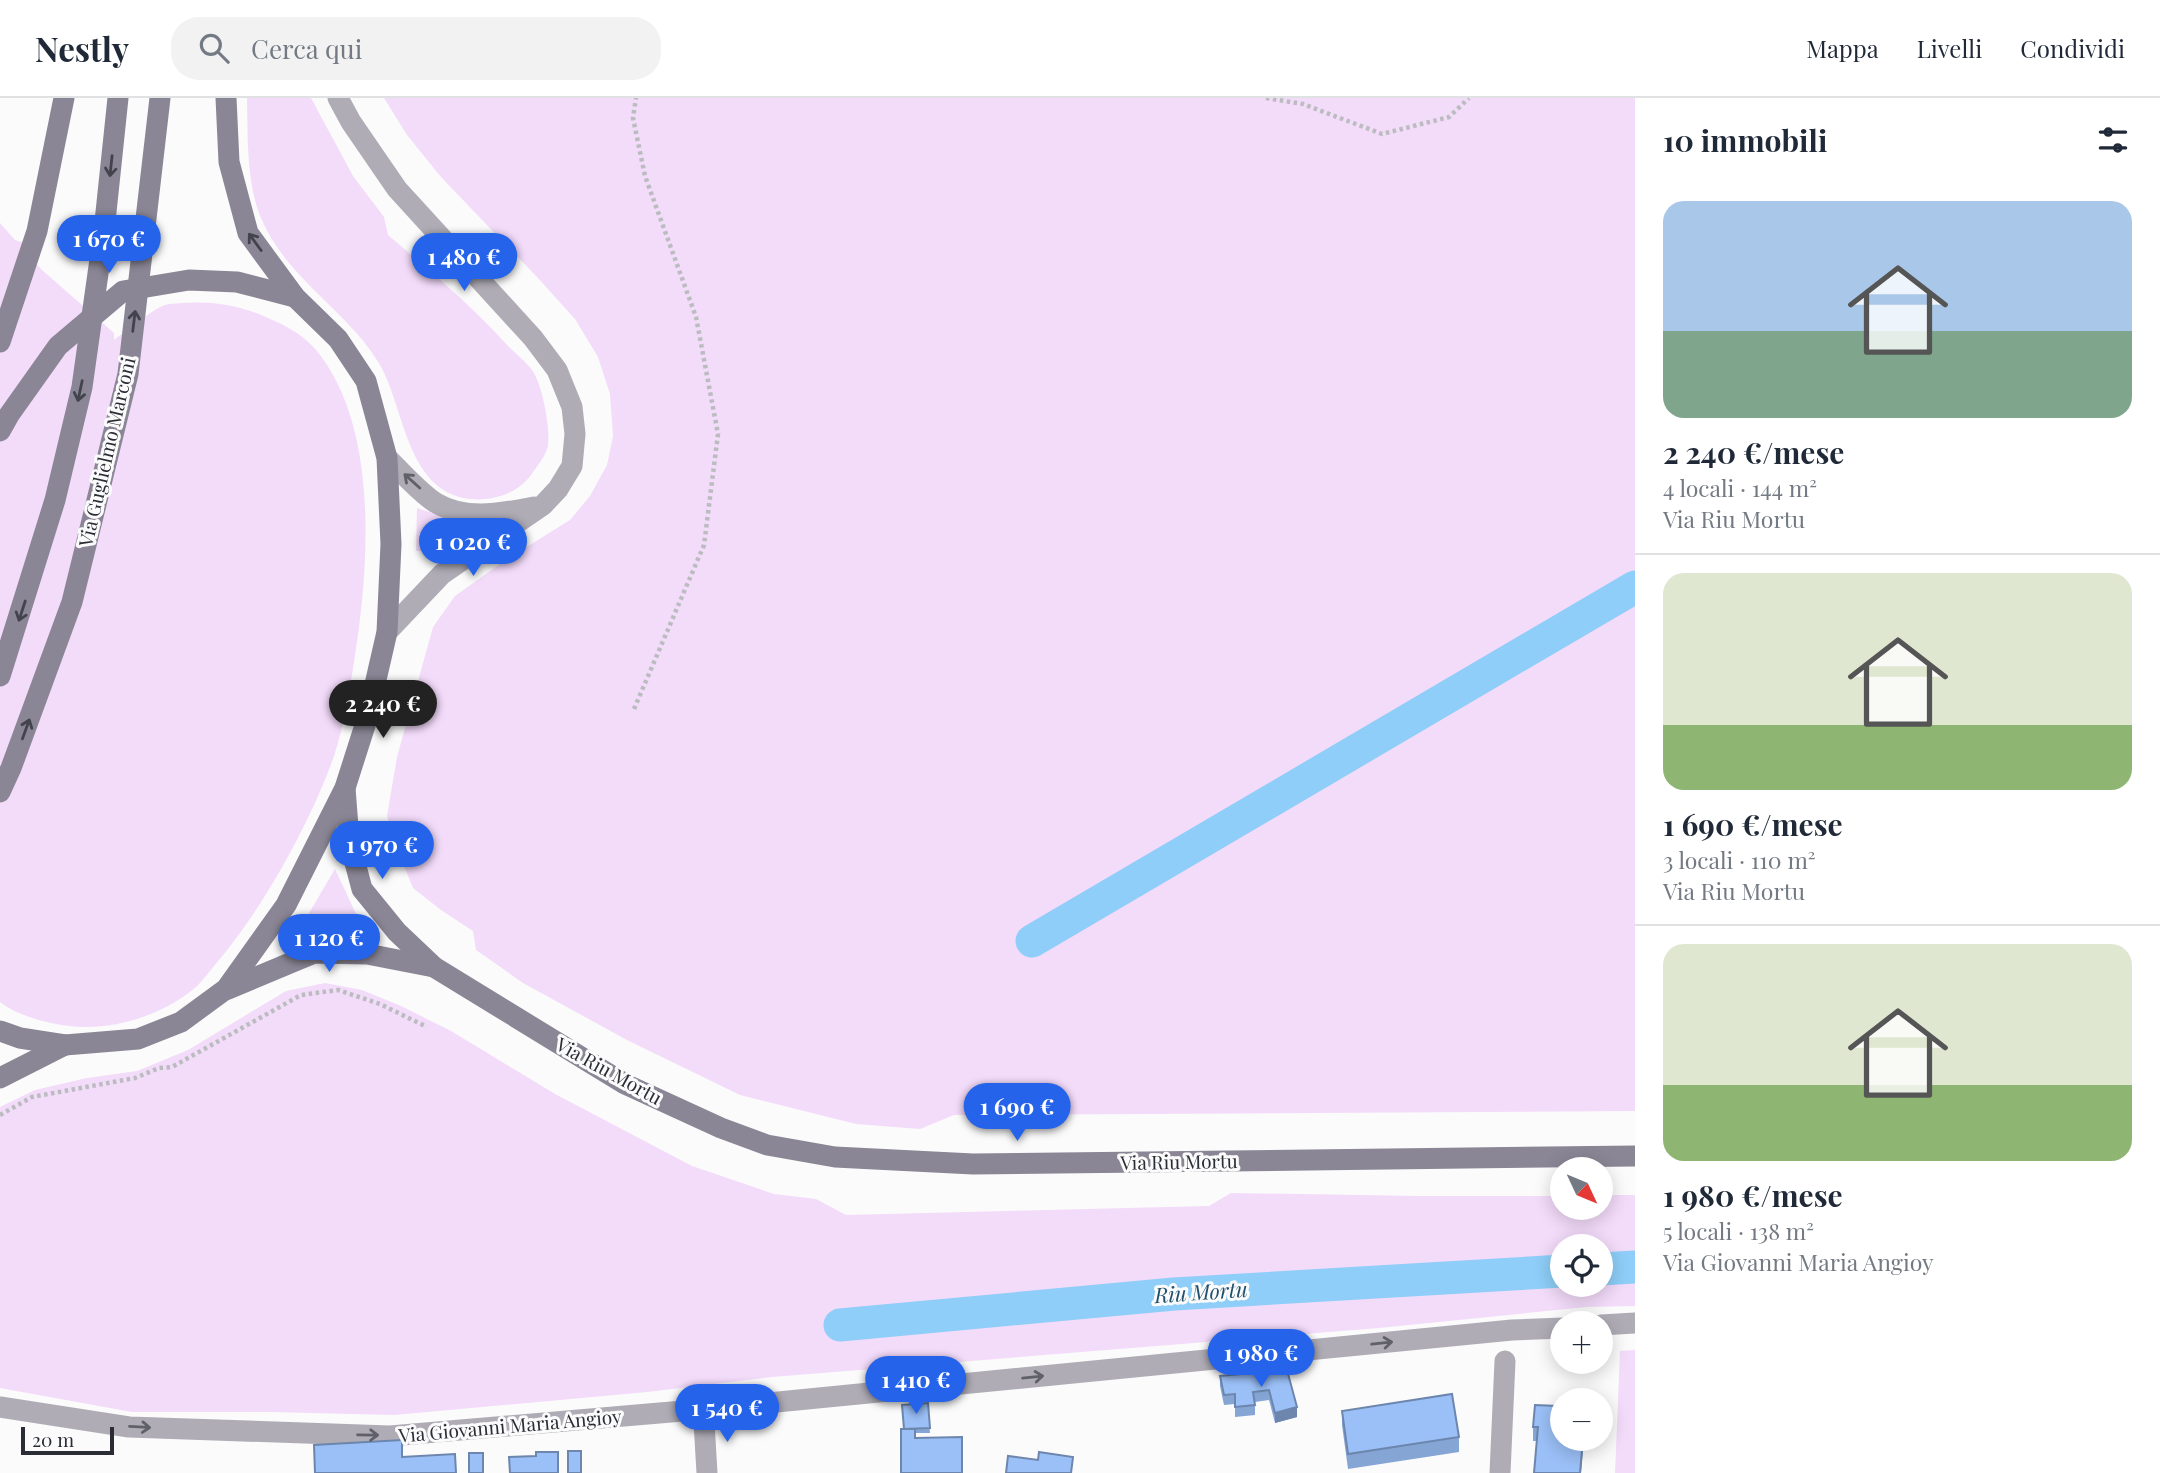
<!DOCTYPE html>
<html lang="it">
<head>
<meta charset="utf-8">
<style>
	body { margin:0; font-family:"Playfair Display",serif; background:#f2f2f3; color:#1f2937; height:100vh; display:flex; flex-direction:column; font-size:26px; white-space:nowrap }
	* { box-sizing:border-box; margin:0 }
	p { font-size:23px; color:#747a83 }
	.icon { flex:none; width:38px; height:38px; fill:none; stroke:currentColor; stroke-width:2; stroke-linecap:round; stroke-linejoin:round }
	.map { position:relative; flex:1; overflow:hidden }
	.drawer { display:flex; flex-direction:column; background:#fff; width:525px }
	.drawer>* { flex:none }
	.needle { width:46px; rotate:134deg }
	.controls { position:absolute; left:1550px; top:1059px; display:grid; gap:14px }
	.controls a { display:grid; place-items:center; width:63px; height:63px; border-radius:50%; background:#fff; box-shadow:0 4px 18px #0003; font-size:35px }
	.scale { position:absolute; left:21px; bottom:18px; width:93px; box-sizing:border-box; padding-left:7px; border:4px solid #2b2d36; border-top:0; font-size:19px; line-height:24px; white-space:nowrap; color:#2b2d36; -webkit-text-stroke:5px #fbfbfb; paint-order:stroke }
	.price { position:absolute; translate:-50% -60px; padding:0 16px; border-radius:24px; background:#2563eb; color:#fff; font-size:23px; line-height:46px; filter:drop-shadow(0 2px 4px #0008) }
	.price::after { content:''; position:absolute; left:50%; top:42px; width:21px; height:16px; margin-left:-10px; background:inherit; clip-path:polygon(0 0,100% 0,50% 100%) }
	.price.current { background:#222; color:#fff }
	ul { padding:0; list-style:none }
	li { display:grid; align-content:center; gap:14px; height:371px; padding:0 28px }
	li+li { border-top:2px solid #e0e1e3 }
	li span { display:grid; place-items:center; height:217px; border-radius:21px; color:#555 }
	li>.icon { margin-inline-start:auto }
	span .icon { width:126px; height:126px; fill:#fffc; stroke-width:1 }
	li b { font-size:30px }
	h2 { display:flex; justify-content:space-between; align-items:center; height:84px; padding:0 28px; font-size:30px }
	header { display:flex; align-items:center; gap:42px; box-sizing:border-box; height:98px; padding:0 35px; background:#fff; border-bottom:2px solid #e0e1e3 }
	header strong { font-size:33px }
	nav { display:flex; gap:38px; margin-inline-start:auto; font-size:24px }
	.search { width:490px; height:63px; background:#f2f2f3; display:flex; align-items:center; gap:18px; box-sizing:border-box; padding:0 24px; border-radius:28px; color:#747a83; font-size:26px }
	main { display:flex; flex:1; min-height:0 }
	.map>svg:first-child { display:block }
	.green { fill:#f3dbfa; fill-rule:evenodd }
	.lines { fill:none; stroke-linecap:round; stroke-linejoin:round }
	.canal { stroke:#8ecef8; stroke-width:33 }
	.path { stroke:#bbbcbf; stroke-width:4.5; stroke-dasharray:3.5 3.5; stroke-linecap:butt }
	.street { stroke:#afacb6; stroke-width:21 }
	.secondary { stroke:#8a8695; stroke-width:21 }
	.wall { fill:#85a5d4 }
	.shaded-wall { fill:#6c86ad }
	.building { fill:#9bc0f7; stroke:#6c86ad; stroke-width:2 }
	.oneway { stroke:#43434e }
	.oneway2 { stroke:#606069 }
	.labels { text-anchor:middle; stroke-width:6; stroke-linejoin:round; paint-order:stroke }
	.street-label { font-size:19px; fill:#2b2d36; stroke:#fbfbfb }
	.water-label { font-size:21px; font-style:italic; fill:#20506d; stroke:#fbfbfb }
</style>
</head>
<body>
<header>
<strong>Nestly</strong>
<div class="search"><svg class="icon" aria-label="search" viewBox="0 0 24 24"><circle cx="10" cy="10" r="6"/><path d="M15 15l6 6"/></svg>Cerca qui</div>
<nav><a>Mappa</a><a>Livelli</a><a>Condividi</a></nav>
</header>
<main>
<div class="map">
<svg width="1635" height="1375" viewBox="0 0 1635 1375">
	<rect width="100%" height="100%" fill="#fbfbfb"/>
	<g class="green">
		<path d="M247,0H311L353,78L384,119L388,137C430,173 471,207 508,248C516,256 528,265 534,275C543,292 550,328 548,347C547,356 538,367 533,374C519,397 488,405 463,400C406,387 404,309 380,267C348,212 288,183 261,120C246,84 248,39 247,0Z"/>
		<polygon points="384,0 1635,0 1635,1013 954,1017 920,1031 856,1026 740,997 627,942 523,885 476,852 473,833 441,812 413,790 395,746 387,718 397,659 433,529 455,498 507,461 570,422 590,398 607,367 613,338 610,296 598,259 575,221 537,179 441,79 407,37"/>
		<path d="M0,125L15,142L27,146L32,161L42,172L114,235V242C125,234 153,211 165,207C170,205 177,206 182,205C209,203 233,206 259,216C280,225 301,234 316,252C380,329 369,471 354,564C349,595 344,628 334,658C310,726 261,814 214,868C207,876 200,887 191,893C158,919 110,933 69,928C46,925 18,918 0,904Z"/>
		<polygon points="417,410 460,424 421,453 416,453"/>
		<polygon points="335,771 355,814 370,835 335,830 298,834"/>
		<path d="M325,885L362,892L401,908L451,933L555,996L692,1068L774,1096L816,1101L846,1117L1209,1108L1231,1095L1419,1098H1563V1110H1601V1097H1635V1208L1587,1209L1379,1230L772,1279L647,1294L394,1317L271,1314H132L0,1290V1009L35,992L87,980L137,973L188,952L286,893ZM1563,1148H1601V1186H1563Z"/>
		<polygon points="1635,1252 1635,1375 1615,1375 1620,1253"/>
	</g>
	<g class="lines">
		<g class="canal">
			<polyline points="1032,843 1635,489"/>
			<polyline points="1601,1171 1635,1169"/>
			<polyline points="840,1227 1174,1196 1563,1173"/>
		</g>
		<g class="path">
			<polyline points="1266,0 1303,6 1382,36 1449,19 1469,0"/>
			<polyline points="634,611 704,447 718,336 696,219 645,78 633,20 636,0"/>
			<polyline points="0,1017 32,999 135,980 159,970 172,969 301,897 338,892 380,906 427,929"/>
		</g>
		<g class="street">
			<polyline points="338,0 351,24 397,91 533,240 557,272 572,309 575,336 572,368 558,391 543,407 442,476 387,534"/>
			<path d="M387,360C402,374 420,395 436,405C467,423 501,415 534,409"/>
			<polyline points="1601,1227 1635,1225"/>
			<polyline points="0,1309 129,1329 390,1338 706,1311 1512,1232 1563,1230"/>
			<polyline points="707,1311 704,1324 707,1375"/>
			<polyline points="1500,1375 1505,1263"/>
		</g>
		<g class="secondary">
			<polyline points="0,244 37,133 64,0"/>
			<polyline points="0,333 9,317 58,248 123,193 189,182 237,184 295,199"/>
			<polyline points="0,578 55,402 82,289 104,133 118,0"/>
			<polyline points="345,690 349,742 362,791 397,834 434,869 625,986 721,1030 767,1047 835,1059 973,1066 1635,1058"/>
			<polyline points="0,694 11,670 72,504 128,276 160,0"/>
			<polyline points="228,891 314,855 367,856 434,869"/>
			<polyline points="0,933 20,940 65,947 138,941 181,924 226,891 286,807 345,690 367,621 387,534 391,446 387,360 366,283 338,241 295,199 248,135 229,64 226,0"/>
			<polyline points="0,980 65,947"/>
		</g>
	</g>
	<g class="wall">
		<polygon points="1287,1272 1297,1319 1275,1325 1269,1302 1255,1304 1255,1317 1235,1319 1235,1306 1224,1307 1220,1288 1220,1278"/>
		<polygon points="928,1305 930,1335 915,1335 915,1340 962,1375 904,1331"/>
		<polygon points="1557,1308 1537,1343 1533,1343 1533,1329"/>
		<polygon points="1342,1313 1459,1339 1459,1354 1348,1371 1342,1327"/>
	</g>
	<g class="shaded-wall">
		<polygon points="1297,1309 1297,1319 1275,1325 1275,1315"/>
		<polygon points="1583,1340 1584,1340 1581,1375 1580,1375"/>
	</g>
	<g class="building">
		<polygon points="1287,1272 1297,1309 1275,1315 1269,1292 1253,1294 1255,1307 1235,1309 1235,1296 1224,1297 1220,1278"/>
		<polygon points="1452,1296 1459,1339 1348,1356 1342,1313"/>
		<polygon points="928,1305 930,1330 904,1331 902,1307"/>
		<polygon points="1535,1307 1557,1308 1556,1317 1563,1318 1563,1340 1583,1340 1580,1375 1534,1375 1538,1329 1533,1329"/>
		<polygon points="901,1331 915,1331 915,1340 962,1339 962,1375 901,1375"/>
		<polygon points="402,1342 402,1359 455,1356 456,1375 315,1375 314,1347"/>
		<rect x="568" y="1353" width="13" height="22"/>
		<polygon points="536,1354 558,1354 558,1375 510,1375 509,1359 536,1358"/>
		<polygon points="1039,1354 1073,1359 1071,1375 1006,1375 1008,1358 1038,1362"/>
		<rect x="469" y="1355" width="14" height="20"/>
	</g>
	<defs><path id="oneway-shaft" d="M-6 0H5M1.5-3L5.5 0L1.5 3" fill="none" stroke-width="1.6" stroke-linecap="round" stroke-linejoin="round" transform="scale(1.75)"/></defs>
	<g class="oneway">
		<use href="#oneway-shaft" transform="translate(111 68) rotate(96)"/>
		<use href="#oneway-shaft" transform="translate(255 144) rotate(-126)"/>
		<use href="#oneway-shaft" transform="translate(134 223) rotate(-83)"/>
		<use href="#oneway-shaft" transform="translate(80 293) rotate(102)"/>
		<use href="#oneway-shaft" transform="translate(22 513) rotate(108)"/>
		<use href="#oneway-shaft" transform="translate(26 631) rotate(-70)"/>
	</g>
	<g class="oneway2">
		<use href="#oneway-shaft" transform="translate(412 383) rotate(-138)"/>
		<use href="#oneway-shaft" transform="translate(1382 1245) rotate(-6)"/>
		<use href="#oneway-shaft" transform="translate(1033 1279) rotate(-6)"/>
		<use href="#oneway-shaft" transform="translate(140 1329) rotate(3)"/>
		<use href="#oneway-shaft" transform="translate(368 1337) rotate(1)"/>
	</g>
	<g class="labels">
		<g class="street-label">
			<text transform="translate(107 354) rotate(-77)" y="7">Via Guglielmo Marconi</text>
			<text transform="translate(609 973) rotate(29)" y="7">Via Riu Mortu</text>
			<text transform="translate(1179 1064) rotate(-1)" y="7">Via Riu Mortu</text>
			<text transform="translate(510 1328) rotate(-5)" y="7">Via Giovanni Maria Angioy</text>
		</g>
		<g class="water-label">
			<text transform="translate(1201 1195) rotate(-4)" y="7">Riu Mortu</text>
		</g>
	</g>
</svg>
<div class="controls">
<a><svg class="needle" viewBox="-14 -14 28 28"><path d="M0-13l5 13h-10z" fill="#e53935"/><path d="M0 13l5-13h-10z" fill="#747a83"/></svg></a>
<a><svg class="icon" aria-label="locate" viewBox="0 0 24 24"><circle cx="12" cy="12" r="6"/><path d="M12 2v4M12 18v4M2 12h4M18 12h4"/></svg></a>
<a>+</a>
<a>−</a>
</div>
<div class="scale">20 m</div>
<b class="price" style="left:109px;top:177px">1 670 €</b>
<b class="price" style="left:464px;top:195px">1 480 €</b>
<b class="price" style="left:473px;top:480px">1 020 €</b>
<b class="price current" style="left:383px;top:642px">2 240 €</b>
<b class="price" style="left:382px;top:783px">1 970 €</b>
<b class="price" style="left:329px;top:876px">1 120 €</b>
<b class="price" style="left:1017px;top:1045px">1 690 €</b>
<b class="price" style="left:1261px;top:1291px">1 980 €</b>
<b class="price" style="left:916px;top:1318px">1 410 €</b>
<b class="price" style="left:727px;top:1346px">1 540 €</b>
</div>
<section class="drawer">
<h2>10 immobili<svg class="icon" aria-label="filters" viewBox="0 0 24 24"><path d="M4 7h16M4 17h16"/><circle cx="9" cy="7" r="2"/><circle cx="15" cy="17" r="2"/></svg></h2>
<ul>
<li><span style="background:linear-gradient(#a9c7e8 60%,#7fa58c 0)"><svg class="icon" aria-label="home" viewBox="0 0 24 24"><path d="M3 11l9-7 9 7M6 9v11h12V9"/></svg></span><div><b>2 240 €/mese</b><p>4 locali · 144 m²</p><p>Via Riu Mortu</p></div></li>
<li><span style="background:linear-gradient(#dfe7d0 70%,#8fb573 0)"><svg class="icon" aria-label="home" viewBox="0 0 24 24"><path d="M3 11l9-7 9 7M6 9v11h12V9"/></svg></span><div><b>1 690 €/mese</b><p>3 locali · 110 m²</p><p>Via Riu Mortu</p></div></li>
<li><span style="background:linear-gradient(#dfe7d0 65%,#8fb573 0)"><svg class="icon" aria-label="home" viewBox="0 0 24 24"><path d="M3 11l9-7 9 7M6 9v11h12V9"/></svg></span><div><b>1 980 €/mese</b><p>5 locali · 138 m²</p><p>Via Giovanni Maria Angioy</p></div></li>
</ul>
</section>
</main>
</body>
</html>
